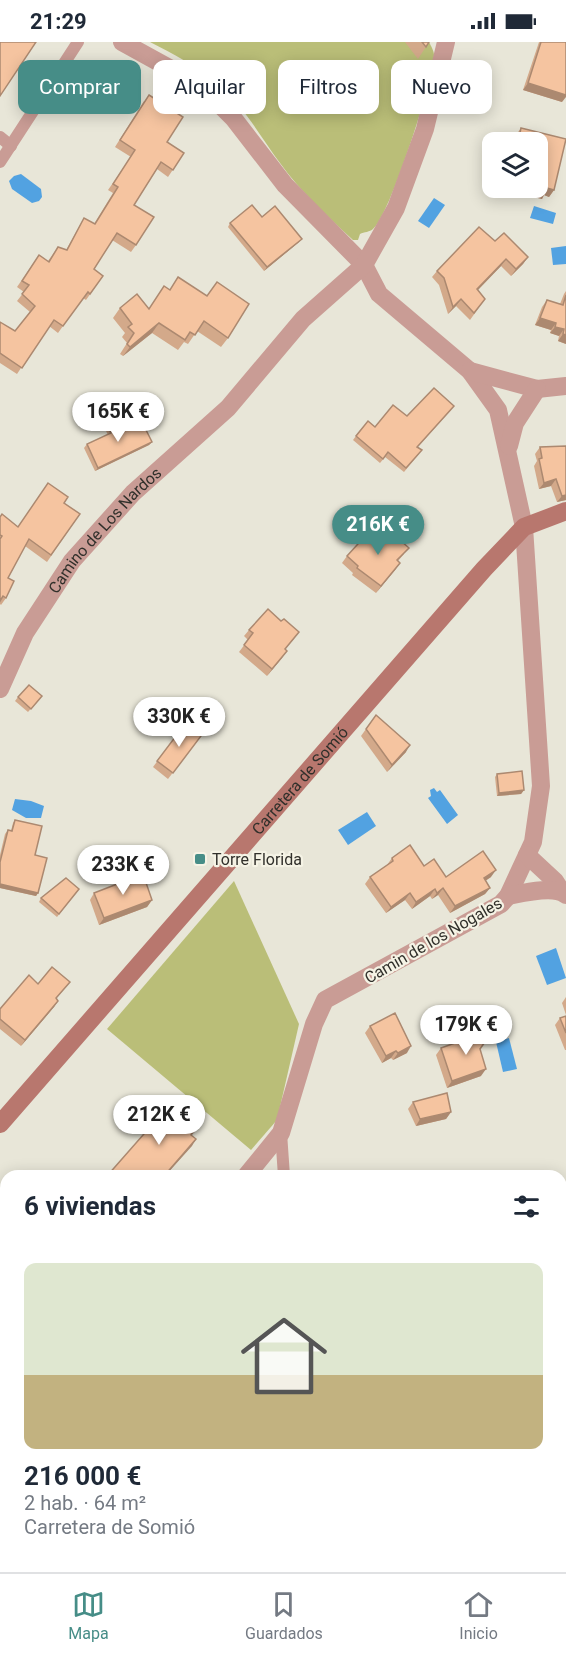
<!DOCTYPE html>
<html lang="es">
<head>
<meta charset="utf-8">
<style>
	body { margin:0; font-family:Roboto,sans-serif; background:#f6f6f7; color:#1f2937; height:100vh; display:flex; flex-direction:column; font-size:22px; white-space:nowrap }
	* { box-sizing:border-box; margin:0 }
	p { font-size:20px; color:#747a83 }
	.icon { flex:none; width:33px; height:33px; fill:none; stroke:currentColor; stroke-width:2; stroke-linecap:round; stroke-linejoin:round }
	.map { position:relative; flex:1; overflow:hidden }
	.sheet { position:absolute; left:0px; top:1128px; width:567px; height:402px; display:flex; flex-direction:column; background:#fff; border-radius:18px 18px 0 0; box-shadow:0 3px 15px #0003 }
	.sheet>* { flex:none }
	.banner { position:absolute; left:18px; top:18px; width:531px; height:54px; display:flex; gap:12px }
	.fabs { position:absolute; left:482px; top:90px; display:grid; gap:12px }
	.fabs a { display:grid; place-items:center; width:66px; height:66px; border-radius:12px; background:#fff; box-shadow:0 3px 15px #0003; font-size:30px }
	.price { position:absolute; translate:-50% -51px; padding:0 14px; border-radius:21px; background:#fff; color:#222; font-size:20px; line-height:39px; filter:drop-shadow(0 2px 3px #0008) }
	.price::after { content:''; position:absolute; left:50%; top:36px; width:18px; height:14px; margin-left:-9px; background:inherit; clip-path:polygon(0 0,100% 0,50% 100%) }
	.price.current { background:#468d87; color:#fff }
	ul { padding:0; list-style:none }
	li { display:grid; align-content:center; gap:12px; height:318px; padding:0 24px }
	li+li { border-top:2px solid #e0e1e3 }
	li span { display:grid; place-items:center; height:186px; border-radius:12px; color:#555 }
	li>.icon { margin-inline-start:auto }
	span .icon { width:108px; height:108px; fill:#fffc; stroke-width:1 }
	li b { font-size:26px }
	h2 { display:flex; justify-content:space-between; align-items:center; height:72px; padding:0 24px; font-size:26px }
	.chip { padding:0 21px; border-radius:12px; background:#fff; box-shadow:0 3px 15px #0003; font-size:21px; line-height:54px }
	.chip.current { background:#468d87; color:#fff }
	.status { display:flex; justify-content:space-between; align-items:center; height:42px; padding:0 30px; background:#fff; direction:ltr }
	.status svg { height:16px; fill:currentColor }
	.dock { display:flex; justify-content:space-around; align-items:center; height:84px; border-top:2px solid #e0e1e3; background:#fff; font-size:16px; color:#747a83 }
	.dock a { display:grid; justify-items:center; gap:3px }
	.dock .current { color:#468d87 }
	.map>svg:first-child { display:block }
	.green { fill:#babe78 }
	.water { fill:#52a2e1 }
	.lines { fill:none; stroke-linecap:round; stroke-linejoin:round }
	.lane { stroke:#c99c95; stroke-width:12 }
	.street { stroke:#c99c95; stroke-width:18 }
	.secondary { stroke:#b8776e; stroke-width:18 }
	.wall { fill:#d3a98a }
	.shaded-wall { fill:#ac8970 }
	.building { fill:#f5c4a0; stroke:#ac8970; stroke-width:1.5 }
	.poi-dot { fill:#468d87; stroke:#f5f3e5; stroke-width:2 }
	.labels { text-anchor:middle; stroke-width:4.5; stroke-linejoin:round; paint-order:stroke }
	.street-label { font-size:16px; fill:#31302b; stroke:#f5f3e5 }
	.poi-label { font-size:16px; fill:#31302b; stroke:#f5f3e5; text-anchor:start }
</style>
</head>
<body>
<div class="status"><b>21:29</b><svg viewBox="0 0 49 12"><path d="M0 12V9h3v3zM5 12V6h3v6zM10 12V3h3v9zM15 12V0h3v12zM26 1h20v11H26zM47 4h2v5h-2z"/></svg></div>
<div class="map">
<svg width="566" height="1530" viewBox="0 0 566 1530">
	<rect width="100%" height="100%" fill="#e8e6d8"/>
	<g class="green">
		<path d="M150,0H429C431,4 434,9 434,13C434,36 389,176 373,187C370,190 364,190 360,192L358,198H353C327,174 301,150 280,121C260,94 243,63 217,41C197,24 173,12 150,0Z"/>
		<polygon points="234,839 299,982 277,1078 251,1108 107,987"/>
	</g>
	<g class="water">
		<polygon points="21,132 41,147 42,155 39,159 32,161 12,147 9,139 14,134"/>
		<polygon points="434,156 445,163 429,186 418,179"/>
		<polygon points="534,164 556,171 553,182 530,176"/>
		<polygon points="566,204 566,222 553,223 551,206"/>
		<polygon points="434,746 437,750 440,748 458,773 447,782 428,756 431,754 430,748"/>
		<polygon points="15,757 31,759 44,764 41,776 26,776 12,768"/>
		<polygon points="367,770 376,784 348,803 338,788"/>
		<polygon points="556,906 566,936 547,943 536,914"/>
		<polygon points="509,996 517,1027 503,1030 496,1000"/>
	</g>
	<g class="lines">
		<g class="lane">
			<polyline points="0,95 11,104"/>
			<polyline points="0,120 78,0"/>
			<polyline points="281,1091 284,1134"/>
			<polyline points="0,1315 6,1307"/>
			<polyline points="460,1524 460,1530"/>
			<polyline points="207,1530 212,1524"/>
		</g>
		<g class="street">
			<polyline points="122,0 200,43 234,77 285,143 364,223 379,252 470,329 498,368 524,485 541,744 533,800 508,854 501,862 325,958 314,982 281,1091 246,1134"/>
			<polyline points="470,329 537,347 566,344"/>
			<polyline points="509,404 515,381 537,347"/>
			<path id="s1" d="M0,647L25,591L72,519L133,451L228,366L303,277L364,223L396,166L425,87L446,0"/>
			<polyline points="527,813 555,839 562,850"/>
			<path d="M508,854C523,851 554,843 566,853"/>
			<polyline points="40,1530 43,1524"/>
		</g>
		<path class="secondary" id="s2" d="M0,1082L484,527L524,485L566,469"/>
	</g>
	<g class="wall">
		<polygon points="405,0 429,0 418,17"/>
		<polygon points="539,0 566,0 562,60 523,48"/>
		<polygon points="144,59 167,100 184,111 168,135 157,127 134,163 136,203 131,210 112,198 94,227 103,234 86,258 83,256 58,291 49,284 17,332 0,321 0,280 15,289 30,270 17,259 24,250 17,245 39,213 48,219 58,205 66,208 84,176 94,182 113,151 108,148 131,115 115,105"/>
		<polygon points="521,86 566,97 554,148 549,155 544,153 542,157 517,151 518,146 537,146 537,100 514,100 516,93"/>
		<polygon points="262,175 299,200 264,229 228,185 230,181"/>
		<polygon points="495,199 528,215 523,222 511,234 501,224 478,248 485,257 470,278 456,264 448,272 439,243 432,235 437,229"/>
		<polygon points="164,244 228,296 221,305 197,289 188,302 184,300 178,308 152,291 123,314 120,312 127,301 122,295 125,291 113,276 120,266 149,267"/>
		<polygon points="566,249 566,302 558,299 559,294 550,291 551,288 535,283 542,265 547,258 560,262 564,252"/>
		<polygon points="451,368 418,405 419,412 404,430 385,415 380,421 353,398 356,394 375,385 407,374"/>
		<polygon points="108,386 129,388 152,400 149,403 95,429 84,406 87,402 108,393 106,389"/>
		<polygon points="566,404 566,458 557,460 551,444 539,447 534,424 537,419 535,412 540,405"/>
		<polygon points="64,461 80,472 47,520 25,504 8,536 6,556 1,563 0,562 0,475 18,485"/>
		<polygon points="374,498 404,512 398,519 400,521 395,528 376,551 352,533 353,531 342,521 347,514"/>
		<polygon points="249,588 294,597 285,607 282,616 267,634 239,610 248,598 244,594"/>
		<polygon points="42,654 28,670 15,659 18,655"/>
		<polygon points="376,673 406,710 387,730 361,694"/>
		<polygon points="185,682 201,694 168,737 153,725"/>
		<polygon points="497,732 524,748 521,752 497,754 495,735"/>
		<polygon points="15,778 35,813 38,851 36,854 0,846 0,813 5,792 8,788 11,789 13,781"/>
		<polygon points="392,816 424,824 446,835 491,835 485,839 490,846 485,852 450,871 438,853 432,857 430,854 412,867 405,858 386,871 365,842 370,835 387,823"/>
		<polygon points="79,847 57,875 39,860 41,856"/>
		<polygon points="94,851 152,858 147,865 99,883 90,858"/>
		<polygon points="70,940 56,957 58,959 54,965 21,1004 0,987 0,967 38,942"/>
		<polygon points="566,955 566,973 562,961"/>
		<polygon points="566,974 566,1008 565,1008 555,983 560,976"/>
		<polygon points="370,984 407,1011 393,1018 391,1016 382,1021 365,991"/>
		<polygon points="441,1006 480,1007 481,1034 447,1046 436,1013"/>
		<polygon points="413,1060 451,1070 446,1077 416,1084 408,1067"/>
		<polygon points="6,1221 6,1267 1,1262"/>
		<polygon points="561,1308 566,1344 561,1348"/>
		<polygon points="566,1385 566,1420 561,1415 561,1391"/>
		<polygon points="6,1398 6,1455 0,1448 0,1403"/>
		<polygon points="108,1524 168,1530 104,1530"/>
	</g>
	<g class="shaded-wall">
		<polygon points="528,41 566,53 566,55 562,60 523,48"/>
		<polygon points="521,146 547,146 554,148 549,155 544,153 542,157 517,151"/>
		<polygon points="302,197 299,200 264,229 267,225"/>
		<polygon points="528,215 523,222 511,234 516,227"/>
		<polygon points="506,217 501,224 472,254 477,247"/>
		<polygon points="461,257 456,264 448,272 453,265"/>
		<polygon points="540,276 556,281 551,288 535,283"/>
		<polygon points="159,281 152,291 123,314 130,305"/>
		<polygon points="555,285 564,287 559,294 550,291"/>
		<polygon points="563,292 566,293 566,302 558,299"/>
		<polygon points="152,400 149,403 95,429 98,426"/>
		<polygon points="556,437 551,444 539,447 544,441"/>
		<polygon points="566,453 566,458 557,460 562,454"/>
		<polygon points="400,521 395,528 376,551 381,544"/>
		<polygon points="287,609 282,616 267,634 272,627"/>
		<polygon points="410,703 406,710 387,730 392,723"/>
		<polygon points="524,748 521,752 497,754 499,751"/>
		<polygon points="496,828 491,835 479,843 484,836"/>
		<polygon points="0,842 38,851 36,854 0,846"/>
		<polygon points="443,846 438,853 432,857 437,851"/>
		<polygon points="490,846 485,852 450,871 455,864"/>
		<polygon points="435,847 430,854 412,867 416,860"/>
		<polygon points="410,851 405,858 386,871 391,865"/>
		<polygon points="152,858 147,865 99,883 104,876"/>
		<polygon points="58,959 54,965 21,1004 25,998"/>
		<polygon points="411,1004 407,1011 393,1018 398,1011"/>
		<polygon points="396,1009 391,1016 382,1021 386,1014"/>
		<polygon points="486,1027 481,1034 447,1046 452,1039"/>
		<polygon points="451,1070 446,1077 416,1084 420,1077"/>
		<polygon points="196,1097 192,1104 165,1134 164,1134"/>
	</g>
	<g class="building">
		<polygon points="0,0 36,0 0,54"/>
		<polygon points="422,0 429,0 426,5"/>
		<polygon points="541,0 566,0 566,53 528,41"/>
		<polygon points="149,53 183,75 167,100 184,111 173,128 161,120 134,163 154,175 136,203 117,191 94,227 103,234 90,252 88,250 63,284 54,278 22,326 0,311 0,280 15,289 35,264 22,252 29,243 22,239 39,213 49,220 58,205 67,208 84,176 95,182 118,145 113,142 135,108 120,98"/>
		<polygon points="521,86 566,97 554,148 547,146 547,150 527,146 537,146 537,100 518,100"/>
		<polygon points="252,163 262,175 275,164 302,197 267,225 230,181"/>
		<polygon points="479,185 495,199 504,191 528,215 516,227 506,217 477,247 485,257 474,271 461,257 453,265 444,236 437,229"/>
		<polygon points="178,235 207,254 217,240 249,262 228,296 204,279 195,293 190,290 185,298 159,281 130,305 127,302 134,291 128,285 132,282 120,266 137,252 149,267 164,244 170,248"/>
		<polygon points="566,253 566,293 563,292 564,287 555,285 556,281 540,276 547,258 563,263"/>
		<polygon points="434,346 454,364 417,405 422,408 406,426 388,410 383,417 356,394 368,379 375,385 393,363 407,374"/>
		<polygon points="124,378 129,388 143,382 152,400 98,426 87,402 111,391 108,386"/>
		<polygon points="566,404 566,453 562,454 556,437 544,441 539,417 542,416 540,405"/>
		<polygon points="48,441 68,455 64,461 80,472 51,513 29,497 8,536 14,539 6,556 3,554 0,559 0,497 2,494 0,493 0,475 2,472 18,485"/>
		<polygon points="385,485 409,506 397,518 400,521 381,544 357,526 358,524 347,514 367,492 374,498"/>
		<polygon points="268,567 281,579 284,577 299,590 285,607 287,609 272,627 244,603 253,591 249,588"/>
		<polygon points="29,643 42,654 31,667 18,655"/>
		<polygon points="376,673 410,703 392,723 366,687"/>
		<polygon points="185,682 201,694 173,731 157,719"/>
		<polygon points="522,729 524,748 499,751 497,732"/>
		<polygon points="15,778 42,784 35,813 47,816 38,851 0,842 0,820 8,788 12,789"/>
		<polygon points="410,803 424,824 434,817 446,835 483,809 496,828 484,836 490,846 455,864 443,846 437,851 435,847 416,860 410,851 391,865 370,835 393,819 392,816"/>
		<polygon points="143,832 152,858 104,876 94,851"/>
		<polygon points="66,836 79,847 59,872 41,856"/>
		<polygon points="52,925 70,940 56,956 58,959 25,998 0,977 0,967 29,933 38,942"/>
		<polygon points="395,971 411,1004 398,1011 396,1009 386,1014 370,984"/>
		<polygon points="566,974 566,991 560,976"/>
		<polygon points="494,987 480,1007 486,1027 452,1039 441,1006"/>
		<polygon points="447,1051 451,1070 420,1077 413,1060"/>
		<polygon points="183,1065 201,1081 191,1093 196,1097 164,1134 107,1134 165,1068 174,1075"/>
		<polygon points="1,1217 6,1221 6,1256 0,1262 0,1219"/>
		<polygon points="561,1308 566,1315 566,1341 564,1342 561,1337"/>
		<polygon points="566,1385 566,1408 561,1404 561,1391"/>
		<polygon points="6,1398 6,1437 0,1430 0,1403"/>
		<polygon points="108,1524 172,1524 168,1530 112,1530 107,1526"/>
		<polygon points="261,1524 286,1524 292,1529 256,1530"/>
		<polygon points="398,1524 443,1524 444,1525 440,1530 393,1530"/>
	</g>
	<rect class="poi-dot" x="194" y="811" width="12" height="12" rx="3"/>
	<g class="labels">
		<g class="street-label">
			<text dy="6" stroke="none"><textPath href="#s1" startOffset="192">Camino de Los Nardos</textPath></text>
			<text dy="6" stroke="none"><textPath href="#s2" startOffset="456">Carretera de Somió</textPath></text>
			<text transform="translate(433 898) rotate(-30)" y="6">Camin de los Nogales</text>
		</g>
		<g class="poi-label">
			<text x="212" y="823">Torre Florida</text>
		</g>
	</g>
</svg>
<div class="fabs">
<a><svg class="icon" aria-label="layers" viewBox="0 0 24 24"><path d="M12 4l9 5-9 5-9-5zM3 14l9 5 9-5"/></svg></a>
</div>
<b class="price" style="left:118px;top:401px">165K €</b>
<b class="price current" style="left:378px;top:514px">216K €</b>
<b class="price" style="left:179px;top:706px">330K €</b>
<b class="price" style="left:123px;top:854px">233K €</b>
<b class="price" style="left:466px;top:1014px">179K €</b>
<b class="price" style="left:159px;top:1104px">212K €</b>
<div class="banner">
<a class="chip current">Comprar</a>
<a class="chip">Alquilar</a>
<a class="chip">Filtros</a>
<a class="chip">Nuevo</a>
</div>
<section class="sheet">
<h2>6 viviendas<svg class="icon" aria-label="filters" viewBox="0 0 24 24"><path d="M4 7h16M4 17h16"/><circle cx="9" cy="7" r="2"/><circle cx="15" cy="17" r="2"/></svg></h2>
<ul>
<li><span style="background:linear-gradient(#dfe7d0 60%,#c2b280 0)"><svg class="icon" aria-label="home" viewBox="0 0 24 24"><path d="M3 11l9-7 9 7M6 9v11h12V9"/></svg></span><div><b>216 000 €</b><p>2 hab. · 64 m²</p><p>Carretera de Somió</p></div></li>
</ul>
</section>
</div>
<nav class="dock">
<a class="current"><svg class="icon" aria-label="map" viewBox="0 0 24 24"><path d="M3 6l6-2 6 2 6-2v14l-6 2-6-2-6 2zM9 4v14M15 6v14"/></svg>Mapa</a>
<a><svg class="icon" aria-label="saved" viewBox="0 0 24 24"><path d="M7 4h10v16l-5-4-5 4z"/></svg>Guardados</a>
<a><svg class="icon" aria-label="home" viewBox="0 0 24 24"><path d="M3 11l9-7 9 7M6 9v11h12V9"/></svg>Inicio</a>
</nav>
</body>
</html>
